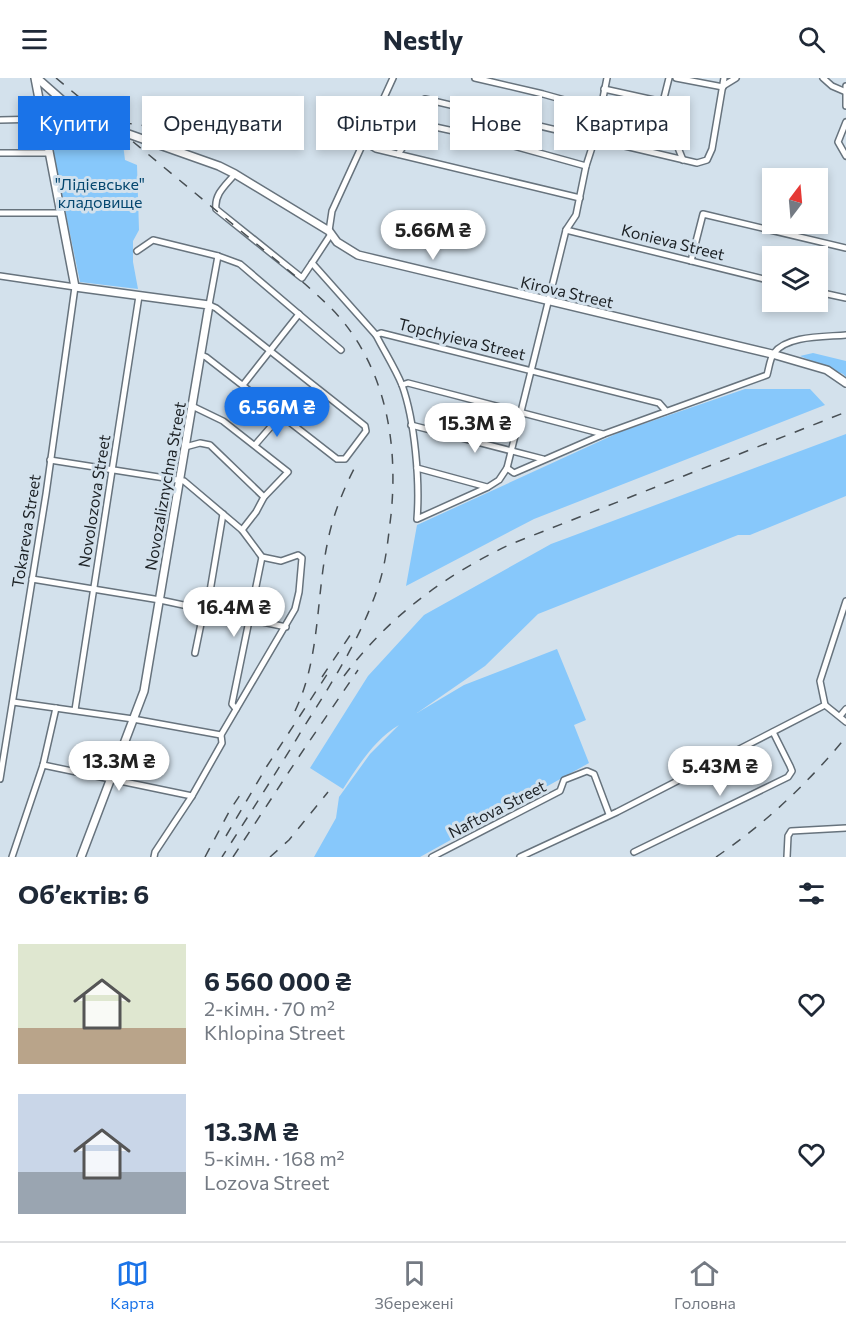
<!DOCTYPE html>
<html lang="uk">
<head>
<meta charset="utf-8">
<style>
	body { margin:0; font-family:Commissioner,sans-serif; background:#f6f6f7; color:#1f2937; height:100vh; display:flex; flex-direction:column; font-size:22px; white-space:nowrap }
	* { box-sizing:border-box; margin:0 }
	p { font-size:20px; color:#747a83 }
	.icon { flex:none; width:33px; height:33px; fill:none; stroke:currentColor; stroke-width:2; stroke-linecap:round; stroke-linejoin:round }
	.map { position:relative; height:779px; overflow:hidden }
	.details { display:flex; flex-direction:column; background:#fff; flex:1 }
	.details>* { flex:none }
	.top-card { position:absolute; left:18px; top:18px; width:810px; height:54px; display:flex; gap:12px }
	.needle { width:39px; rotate:16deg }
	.buttons { position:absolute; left:762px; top:90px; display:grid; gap:12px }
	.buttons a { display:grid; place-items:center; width:66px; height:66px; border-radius:0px; background:#fff; box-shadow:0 3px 9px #0003; font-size:30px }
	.price { position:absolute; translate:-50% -51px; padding:0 14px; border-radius:21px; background:#fff; color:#222; font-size:20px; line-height:39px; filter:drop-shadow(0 2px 3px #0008) }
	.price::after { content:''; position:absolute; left:50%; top:36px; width:18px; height:14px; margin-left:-9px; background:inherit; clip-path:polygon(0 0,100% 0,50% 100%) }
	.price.on { background:#1a73e8; color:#fff }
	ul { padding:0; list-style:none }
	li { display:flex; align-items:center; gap:18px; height:150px; padding:0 18px }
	li span { display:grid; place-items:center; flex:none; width:168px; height:120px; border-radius:0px; color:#555 }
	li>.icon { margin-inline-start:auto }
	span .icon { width:72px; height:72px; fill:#fffc; stroke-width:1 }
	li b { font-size:26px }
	h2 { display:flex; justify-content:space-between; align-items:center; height:72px; padding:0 18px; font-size:26px }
	.chip { padding:0 21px; border-radius:0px; background:#fff; box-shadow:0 3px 9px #0003; font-size:21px; line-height:54px }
	.chip.on { background:#1a73e8; color:#fff }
	header { display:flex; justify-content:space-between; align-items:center; height:78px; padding:0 18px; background:#fff; font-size:27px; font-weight:700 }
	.menu { display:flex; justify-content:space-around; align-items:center; height:84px; border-top:2px solid #e0e1e3; background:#fff; font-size:16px; color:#747a83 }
	.menu a { display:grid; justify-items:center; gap:3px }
	.menu .on { color:#1a73e8 }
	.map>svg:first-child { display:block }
	.green { fill:#87c8fb }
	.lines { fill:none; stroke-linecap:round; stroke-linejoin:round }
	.minor-casing { stroke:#67737d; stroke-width:8 }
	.major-casing { stroke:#67737d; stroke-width:10 }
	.minor { stroke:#fff; stroke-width:5 }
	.major { stroke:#fff; stroke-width:7 }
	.rail { stroke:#484f54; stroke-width:1.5; stroke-dasharray:10 10; stroke-linecap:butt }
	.labels { text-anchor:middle; stroke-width:6; stroke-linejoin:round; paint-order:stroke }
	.park-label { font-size:16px; fill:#05476f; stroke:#d3e1ec }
	.street-label { font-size:16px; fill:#1c2125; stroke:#d3e1ec }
</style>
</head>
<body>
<header><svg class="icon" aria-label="menu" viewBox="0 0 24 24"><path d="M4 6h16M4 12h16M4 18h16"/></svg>Nestly<svg class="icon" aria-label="search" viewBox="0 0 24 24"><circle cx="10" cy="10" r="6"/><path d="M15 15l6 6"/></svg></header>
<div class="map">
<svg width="846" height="779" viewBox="0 0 846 779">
	<rect width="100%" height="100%" fill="#d3e1ec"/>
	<g class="green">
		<polygon points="78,50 123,66 125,82 137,87 139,152 133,163 133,184 138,211 80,204 51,64"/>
		<polygon points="813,275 846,283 846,299 843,296 800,278"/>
		<polygon points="745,311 810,311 825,327 534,441 406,508 417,447 620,354"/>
		<path d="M846,356V418L750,457H738L538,536L485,588L417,635L464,607L557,571L586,642L574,647L589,685L420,779H314L336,740L339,719L370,676L399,647C374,662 358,688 343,711L310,690L368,598L424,537L551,466Z"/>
	</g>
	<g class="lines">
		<g class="minor-casing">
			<g id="minor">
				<polyline points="475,0 543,16 600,32"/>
				<polyline points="669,0 663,24 670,50 683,82"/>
				<polyline points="676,0 723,9"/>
				<polyline points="823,0 832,8 846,14"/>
				<polyline points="723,8 736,0"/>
				<polyline points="846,8 846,28"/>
				<polyline points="604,11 663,24"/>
				<polyline points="425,21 697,85 707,82 712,71 724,0"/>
				<polyline points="0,42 43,41"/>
				<polyline points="846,44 838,64 846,78"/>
				<polyline points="364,64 376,71 580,120"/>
				<polyline points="0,75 49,75"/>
				<polyline points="398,76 413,55 426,47 481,59 586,88"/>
				<path d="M235,96C226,107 214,116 216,131L302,200L312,185"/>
				<polyline points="0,135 60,135"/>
				<polyline points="566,152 772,203"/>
				<polyline points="329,153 332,133 393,0"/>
				<polyline points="331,156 312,185 376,257 381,255 659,325 666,333"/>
				<polyline points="137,173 153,162 218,178 240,186 341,272"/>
				<polyline points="691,183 703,136 846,170"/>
				<polyline points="0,198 75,209 46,416 0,701"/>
				<polyline points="818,214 846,220"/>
				<path d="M376,257C384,273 395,290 402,307C415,343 420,404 417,441L488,409L499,402L507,390L514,395L604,356L767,297C769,290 770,280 774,275C787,257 826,259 846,257"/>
				<polyline points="201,277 206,279 337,381 345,381 366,353 365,348 216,230 209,227 218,178"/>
				<polyline points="243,307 299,236"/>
				<polyline points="402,307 408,305 603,356"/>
				<polyline points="192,328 223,343 288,394 264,419 256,434 242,452"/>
				<polyline points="411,347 543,381"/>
				<polyline points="255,367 281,337"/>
				<polyline points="185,369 200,365 210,367 264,419"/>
				<polyline points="50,382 184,403 242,452 262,479 281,483 298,477 302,480 299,514 295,531 221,657 222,665 192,718 155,774 154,779"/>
				<polyline points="417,390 487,409"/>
				<polyline points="507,390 566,152 576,137 586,88 595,60 607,0"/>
				<polyline points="32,501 160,522 286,549"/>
				<polyline points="207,531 223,436"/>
				<polyline points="195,575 204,531"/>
				<polyline points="13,624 133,641 221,657"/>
				<polyline points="825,627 846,644"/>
				<polyline points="236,631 232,626 262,479"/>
				<polyline points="75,632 139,218"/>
				<polyline points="840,638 846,631"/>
				<polyline points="43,687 192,718"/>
				<polyline points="634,774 788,699 792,693 790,688 773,654"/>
				<polyline points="12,779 43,687 56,630"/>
				<polyline points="432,779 560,713 564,702 587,693 594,696 609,736"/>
				<polyline points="520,779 617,734 825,627 820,603 846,523"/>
				<polyline points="787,779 788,758 791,753 846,750"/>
			</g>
		</g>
		<g class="major-casing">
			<g id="major">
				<polyline points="35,0 75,209 209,227 144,613 81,779"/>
				<polyline points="37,0 71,30 89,42 219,88 235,96 329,153 337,164 358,177 772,276 827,292 846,305"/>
				<polyline points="46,60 63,46 81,37"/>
			</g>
		</g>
		<use href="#minor" class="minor"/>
		<use href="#major" class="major"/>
		<g class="rail">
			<path d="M56,0L305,206C317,217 330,228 341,241C387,296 398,368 391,437C388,461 386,486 378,509C361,560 331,606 302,652C276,695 249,737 222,779"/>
			<polyline points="105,33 126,45 179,53"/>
			<path d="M344,598C388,539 445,497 511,466L846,334"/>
			<polyline points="322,599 355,550"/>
			<path d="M295,633C320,581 316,522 327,467C332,440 342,414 355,389"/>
			<polyline points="226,758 267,688 328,595"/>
			<polyline points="205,779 230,732 244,711"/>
			<polyline points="233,779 298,680 358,592"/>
			<polyline points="270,779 289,762 328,714"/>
			<path d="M716,779C766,745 808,705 846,659"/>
		</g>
	</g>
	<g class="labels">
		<g class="park-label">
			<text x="100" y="112">"Лідієвське"<tspan x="100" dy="18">кладовище</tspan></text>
		</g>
		<g class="street-label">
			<text transform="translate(673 164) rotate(14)" y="6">Konieva Street</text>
			<text transform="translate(567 214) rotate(13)" y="6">Kirova Street</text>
			<text transform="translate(462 261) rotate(14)" y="6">Topchyieva Street</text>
			<text transform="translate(165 408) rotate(-80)" y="6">Novozaliznychna Street</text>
			<text transform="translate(94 423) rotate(-81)" y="6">Novolozova Street</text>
			<text transform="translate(26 453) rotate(-81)" y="6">Tokareva Street</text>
			<text transform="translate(497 731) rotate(-27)" y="6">Naftova Street</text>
		</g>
	</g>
</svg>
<div class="buttons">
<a><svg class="needle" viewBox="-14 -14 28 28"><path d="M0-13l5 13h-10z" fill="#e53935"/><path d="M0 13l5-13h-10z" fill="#747a83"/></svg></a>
<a><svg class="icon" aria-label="layers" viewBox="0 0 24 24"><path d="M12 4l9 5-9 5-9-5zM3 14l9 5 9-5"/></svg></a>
</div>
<b class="price" style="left:433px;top:183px">5.66M ₴</b>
<b class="price on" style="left:277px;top:360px">6.56M ₴</b>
<b class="price" style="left:475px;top:376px">15.3M ₴</b>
<b class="price" style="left:234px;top:560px">16.4M ₴</b>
<b class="price" style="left:119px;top:714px">13.3M ₴</b>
<b class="price" style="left:720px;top:719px">5.43M ₴</b>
<div class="top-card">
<a class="chip on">Купити</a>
<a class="chip">Орендувати</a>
<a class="chip">Фільтри</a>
<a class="chip">Нове</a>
<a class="chip">Квартира</a>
</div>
</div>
<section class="details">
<h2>Об’єктів: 6<svg class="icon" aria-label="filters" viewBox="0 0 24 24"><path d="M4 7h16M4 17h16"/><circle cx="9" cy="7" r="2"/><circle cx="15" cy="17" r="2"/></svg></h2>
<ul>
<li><span style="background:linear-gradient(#dfe7d0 70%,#b9a48a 0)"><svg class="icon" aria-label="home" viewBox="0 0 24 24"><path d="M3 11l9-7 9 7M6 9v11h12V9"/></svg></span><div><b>6 560 000 ₴</b><p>2-кімн. · 70 m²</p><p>Khlopina Street</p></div><svg class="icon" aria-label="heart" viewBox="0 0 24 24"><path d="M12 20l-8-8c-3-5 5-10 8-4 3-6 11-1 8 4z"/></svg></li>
<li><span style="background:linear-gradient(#c9d6e8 65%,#9aa5b1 0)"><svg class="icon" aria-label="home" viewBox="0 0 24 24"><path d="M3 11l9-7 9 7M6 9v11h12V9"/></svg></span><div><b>13.3M ₴</b><p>5-кімн. · 168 m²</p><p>Lozova Street</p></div><svg class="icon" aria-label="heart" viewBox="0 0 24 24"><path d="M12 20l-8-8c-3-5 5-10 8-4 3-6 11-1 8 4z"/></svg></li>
</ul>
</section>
<nav class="menu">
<a class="on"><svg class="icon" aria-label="map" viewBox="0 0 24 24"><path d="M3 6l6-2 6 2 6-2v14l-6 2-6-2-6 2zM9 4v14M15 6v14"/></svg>Карта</a>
<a><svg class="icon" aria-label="saved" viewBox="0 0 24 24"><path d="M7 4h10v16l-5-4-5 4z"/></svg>Збережені</a>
<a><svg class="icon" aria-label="home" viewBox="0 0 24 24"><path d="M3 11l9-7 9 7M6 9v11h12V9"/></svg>Головна</a>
</nav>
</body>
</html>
